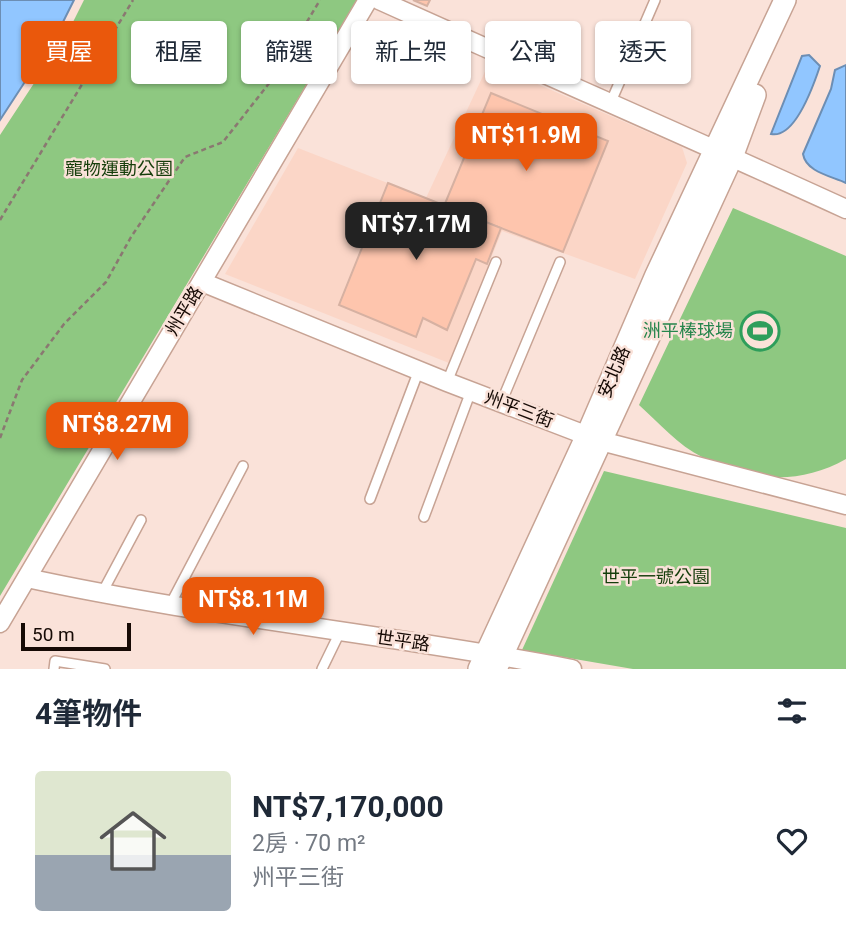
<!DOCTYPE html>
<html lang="zh-TW">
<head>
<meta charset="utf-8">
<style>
	body { margin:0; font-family:Roboto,"Noto Sans TC",sans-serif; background:#f2f2f3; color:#1f2937; height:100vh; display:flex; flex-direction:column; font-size:26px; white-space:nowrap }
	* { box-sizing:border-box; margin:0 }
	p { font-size:23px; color:#747a83 }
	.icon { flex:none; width:38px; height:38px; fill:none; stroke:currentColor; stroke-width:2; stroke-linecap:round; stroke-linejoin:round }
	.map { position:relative; height:669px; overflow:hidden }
	.details { display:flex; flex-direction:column; background:#fff; flex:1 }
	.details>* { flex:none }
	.banner { position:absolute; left:21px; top:21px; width:805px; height:63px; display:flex; gap:14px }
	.scale { position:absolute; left:21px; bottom:18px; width:110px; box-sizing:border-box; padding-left:7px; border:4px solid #160a05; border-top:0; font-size:19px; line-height:24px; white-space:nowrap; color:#160a05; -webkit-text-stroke:5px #fae2d9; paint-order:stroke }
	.price { position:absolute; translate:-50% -60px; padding:0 16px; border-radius:14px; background:#ea580c; color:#fff; font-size:23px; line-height:46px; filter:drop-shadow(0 2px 4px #0008) }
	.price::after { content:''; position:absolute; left:50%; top:42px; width:21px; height:16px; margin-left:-10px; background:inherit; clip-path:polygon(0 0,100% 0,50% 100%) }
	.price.current { background:#222; color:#fff }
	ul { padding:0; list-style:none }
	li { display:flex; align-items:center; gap:21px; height:175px; padding:0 35px }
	li span { display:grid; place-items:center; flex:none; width:196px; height:140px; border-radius:7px; color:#555 }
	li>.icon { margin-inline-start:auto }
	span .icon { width:84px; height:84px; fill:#fffc; stroke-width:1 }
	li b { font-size:30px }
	h2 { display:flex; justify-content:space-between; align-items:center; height:84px; padding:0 35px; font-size:30px }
	.tag { padding:0 24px; border-radius:7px; background:#fff; box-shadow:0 2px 5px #0004; font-size:24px; line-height:63px }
	.tag.current { background:#ea580c; color:#fff }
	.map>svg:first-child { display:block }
	.built { fill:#fbd6c7 }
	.green { fill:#8ec881 }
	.water { fill:#91c6ff; stroke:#6c8eb4; stroke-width:2 }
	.building { fill:#fec5ad; stroke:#d6b1a2; stroke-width:2 }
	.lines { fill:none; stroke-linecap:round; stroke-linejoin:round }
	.service-casing { stroke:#c7a394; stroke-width:12 }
	.minor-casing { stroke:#c7a394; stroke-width:21 }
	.tertiary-casing { stroke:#c7a394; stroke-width:24 }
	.path { stroke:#8a7871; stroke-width:2.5; stroke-dasharray:5 3.5; stroke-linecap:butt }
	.service { stroke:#fff; stroke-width:9 }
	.minor { stroke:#fff; stroke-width:18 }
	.tertiary { stroke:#fff; stroke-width:21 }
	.labels { text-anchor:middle; stroke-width:5; stroke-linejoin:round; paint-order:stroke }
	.park-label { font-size:18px; fill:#153e0b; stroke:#fae2d9 }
	.street-label { font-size:18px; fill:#160a05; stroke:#fae2d9 }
	.leisure-label { font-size:18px; fill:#27864d; stroke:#fae2d9; text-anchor:end }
</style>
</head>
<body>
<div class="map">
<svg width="846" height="669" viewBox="0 0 846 669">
	<rect width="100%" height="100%" fill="#fae2d9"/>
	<polygon class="built" points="489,63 682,147 687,163 635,279 502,231 449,363 225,274 298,148 426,198"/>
	<g class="green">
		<polygon points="84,0 357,0 0,596 0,135 69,30"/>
		<path d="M733,208L846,256V459C798,486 750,481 702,457C679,446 658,422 639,405Z"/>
		<polygon points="604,471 846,528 846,669 633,669 522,650"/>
	</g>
	<g class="water">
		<polygon points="0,0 74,0 60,28 0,120"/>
		<path d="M809,55L820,66C814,84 795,139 771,134L802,56Z"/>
		<path d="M846,65V183C831,176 806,172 803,154L831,89L835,70Z"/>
	</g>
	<g class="building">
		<polygon points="413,0 430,0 427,6"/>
		<polygon points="491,93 608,141 563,252 444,206"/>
		<polygon points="388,183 501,228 487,264 476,259 447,330 423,318 416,337 339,305"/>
	</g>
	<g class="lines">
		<g class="service-casing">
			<g id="service">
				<polyline points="610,104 655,0"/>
				<polyline points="447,382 496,262"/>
				<polyline points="501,403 560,262"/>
				<polyline points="370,499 419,370"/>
				<polyline points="424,517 471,391"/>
				<polyline points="102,593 141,520"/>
				<polyline points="170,605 243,466"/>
				<polyline points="54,669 55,661 105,669"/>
				<polyline points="322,669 340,632"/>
			</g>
		</g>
		<g class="minor-casing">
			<g id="minor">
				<path d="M379,0C534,70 691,138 846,209"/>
				<polyline points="202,282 447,382 601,441 846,505"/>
				<path d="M27,578C207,617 391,634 572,669"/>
				<polyline points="0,623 368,0"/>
			</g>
		</g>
		<g class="tertiary-casing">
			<g id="tertiary">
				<polyline points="479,669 587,435 656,275 785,0"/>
				<polyline points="496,669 732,157 755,95"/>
			</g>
		</g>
		<g class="path">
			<polyline points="0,220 133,0"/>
			<polyline points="0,438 22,380 64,324 106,282 131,237 185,157 223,142 274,77 320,0"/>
		</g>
		<use href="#service" class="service"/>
		<use href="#minor" class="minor"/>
		<use href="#tertiary" class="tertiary"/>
	</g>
	<defs>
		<g id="stadium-ring" transform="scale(2.0125)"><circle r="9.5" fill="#fae2d9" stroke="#2e9e5b" stroke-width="1.5"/><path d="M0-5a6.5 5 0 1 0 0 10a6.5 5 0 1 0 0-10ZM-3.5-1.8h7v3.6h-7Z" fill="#2e9e5b"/></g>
	</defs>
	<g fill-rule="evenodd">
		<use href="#stadium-ring" x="760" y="331"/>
	</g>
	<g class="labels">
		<g class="park-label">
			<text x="119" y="175">寵物運動公園</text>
			<text x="656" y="583">世平一號公園</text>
		</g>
		<g class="street-label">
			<text transform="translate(184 311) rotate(-59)" y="6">州平路</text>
			<text transform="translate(614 372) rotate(-67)" y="6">安北路</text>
			<text transform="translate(519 409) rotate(21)" y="6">州平三街</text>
			<text transform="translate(403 641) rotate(8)" y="6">世平路</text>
		</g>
		<g class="leisure-label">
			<text x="733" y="337">洲平棒球場</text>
		</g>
	</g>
</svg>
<div class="scale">50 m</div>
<b class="price" style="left:526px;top:173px">NT$11.9M</b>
<b class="price current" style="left:416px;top:262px">NT$7.17M</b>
<b class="price" style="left:117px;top:462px">NT$8.27M</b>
<b class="price" style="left:253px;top:637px">NT$8.11M</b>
<div class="banner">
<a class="tag current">買屋</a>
<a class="tag">租屋</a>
<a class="tag">篩選</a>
<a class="tag">新上架</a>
<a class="tag">公寓</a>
<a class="tag">透天</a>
</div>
</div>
<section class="details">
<h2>4筆物件<svg class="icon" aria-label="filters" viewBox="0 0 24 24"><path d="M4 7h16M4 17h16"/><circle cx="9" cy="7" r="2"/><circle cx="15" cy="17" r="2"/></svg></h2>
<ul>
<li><span style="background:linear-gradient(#dfe7d0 60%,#9aa5b1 0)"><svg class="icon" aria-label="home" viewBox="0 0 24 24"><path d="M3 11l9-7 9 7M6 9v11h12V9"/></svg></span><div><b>NT$7,170,000</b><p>2房 · 70 m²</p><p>州平三街</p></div><svg class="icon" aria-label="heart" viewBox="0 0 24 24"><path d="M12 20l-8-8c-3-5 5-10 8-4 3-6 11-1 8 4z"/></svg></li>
</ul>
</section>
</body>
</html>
